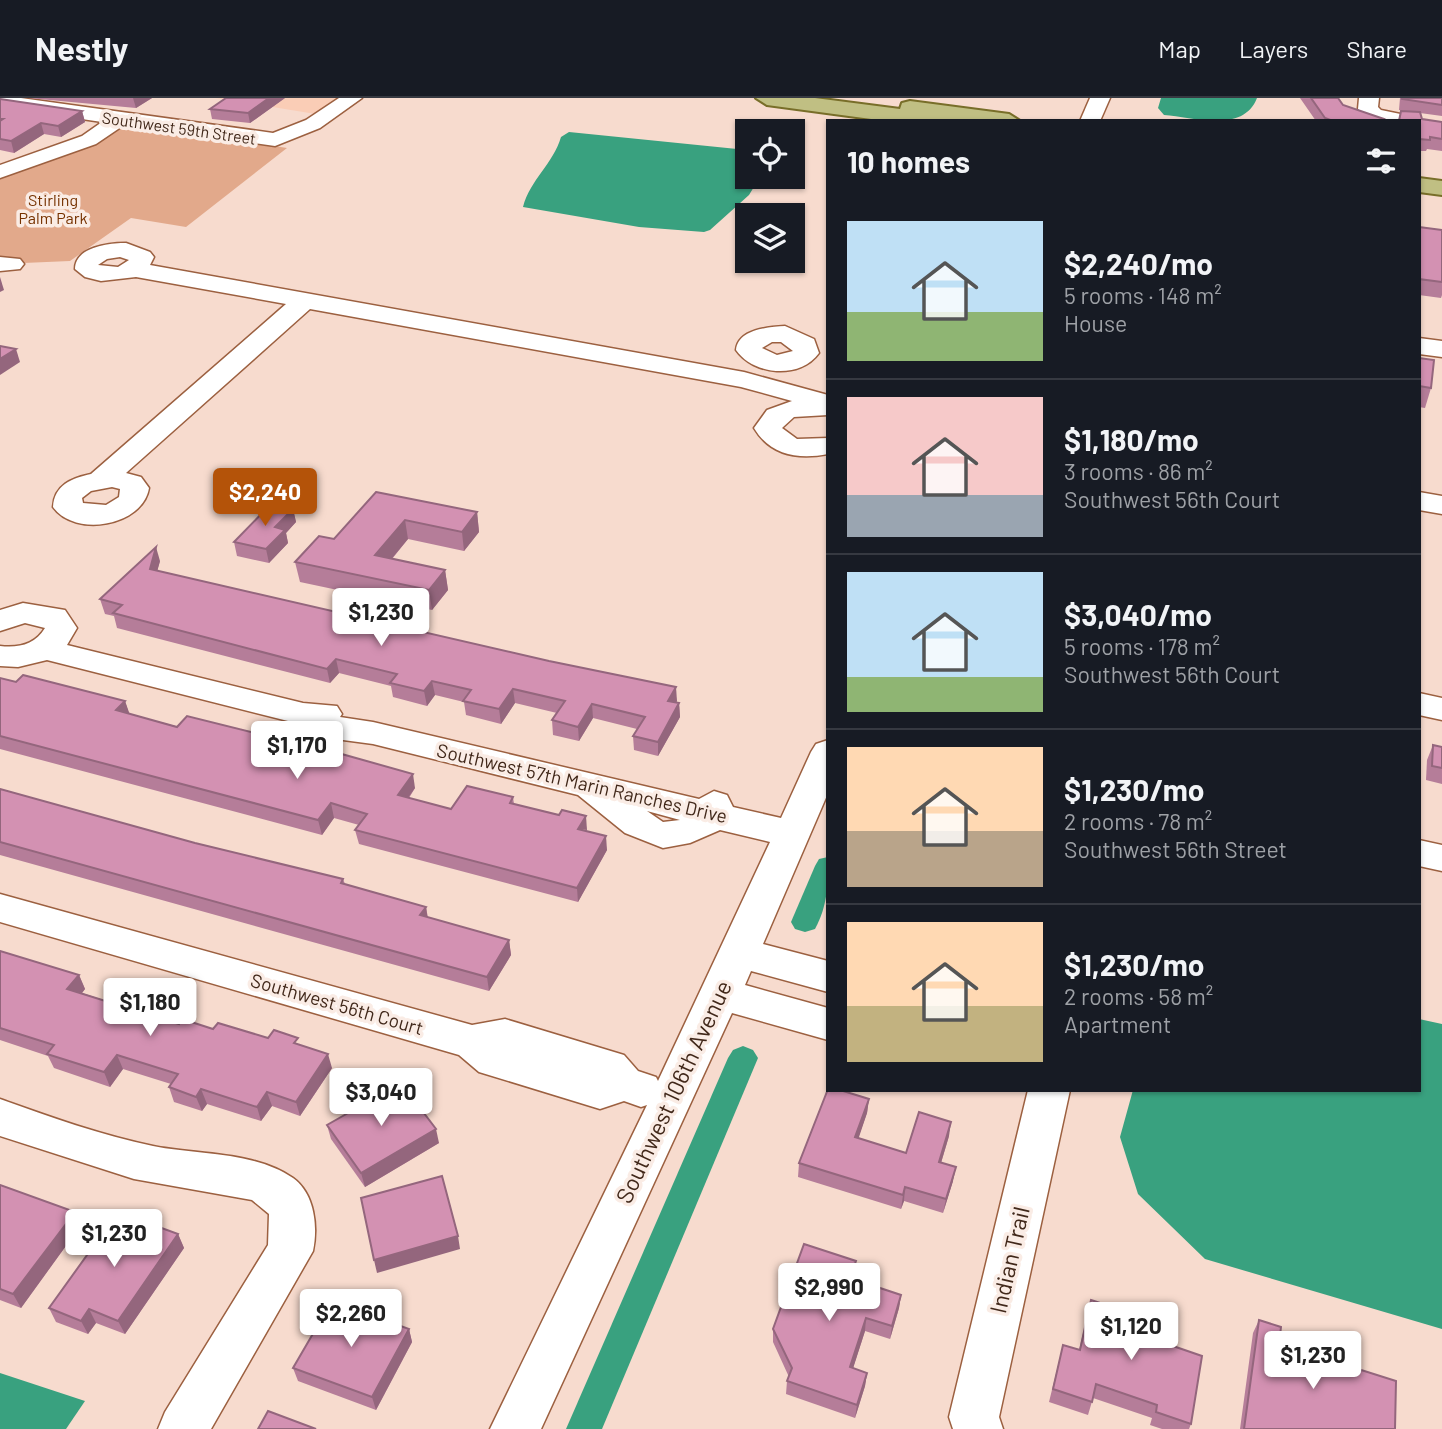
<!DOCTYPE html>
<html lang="en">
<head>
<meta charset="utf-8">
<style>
	body { margin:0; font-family:Barlow,sans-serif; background:#20242c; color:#f1f3f6; height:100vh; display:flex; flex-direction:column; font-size:26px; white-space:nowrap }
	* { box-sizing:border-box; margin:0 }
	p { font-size:23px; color:#9ea1a6 }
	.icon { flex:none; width:38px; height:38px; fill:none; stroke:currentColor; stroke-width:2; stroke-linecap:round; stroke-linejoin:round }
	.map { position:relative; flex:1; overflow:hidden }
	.sheet { position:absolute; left:826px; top:21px; width:595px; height:973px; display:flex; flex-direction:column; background:#171b24; border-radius:0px; box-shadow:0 2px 5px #0004 }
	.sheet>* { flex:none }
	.fabs { position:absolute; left:735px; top:21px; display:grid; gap:14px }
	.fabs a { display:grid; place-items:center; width:70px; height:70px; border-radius:0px; background:#171b24; box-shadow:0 2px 5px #0004; font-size:35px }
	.price { position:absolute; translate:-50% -60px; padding:0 16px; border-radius:7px; background:#fff; color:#222; font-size:23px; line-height:46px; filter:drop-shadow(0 2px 4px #0008) }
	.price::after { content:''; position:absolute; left:50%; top:42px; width:21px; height:16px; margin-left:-10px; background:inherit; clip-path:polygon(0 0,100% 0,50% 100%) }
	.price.active { background:#b45309; color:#fff }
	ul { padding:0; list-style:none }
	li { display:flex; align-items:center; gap:21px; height:175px; padding:0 21px }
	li+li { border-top:2px solid #363941 }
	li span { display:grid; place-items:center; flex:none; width:196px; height:140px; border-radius:0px; color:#555 }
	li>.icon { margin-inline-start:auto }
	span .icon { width:84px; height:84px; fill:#fffc; stroke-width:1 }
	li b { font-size:30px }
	h2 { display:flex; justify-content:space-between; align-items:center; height:84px; padding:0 21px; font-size:30px }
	header { display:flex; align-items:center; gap:42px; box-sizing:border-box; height:98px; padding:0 35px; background:#171b24; border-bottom:2px solid #363941 }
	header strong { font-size:33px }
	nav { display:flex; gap:38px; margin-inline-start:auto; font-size:24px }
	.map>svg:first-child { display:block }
	.built { fill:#facdb6 }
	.green { fill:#e2a98b }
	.water { fill:#39a17f }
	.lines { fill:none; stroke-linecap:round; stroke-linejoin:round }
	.canal { fill:#39a17f; fill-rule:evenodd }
	.minor-casing { stroke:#9c6040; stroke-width:3 }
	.major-casing { stroke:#786e29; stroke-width:4 }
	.minor { fill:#fff; fill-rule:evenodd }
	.major { fill:#c0bf83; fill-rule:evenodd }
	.wall { fill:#b57d99 }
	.shaded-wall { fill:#94667d }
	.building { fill:#d391b2; stroke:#94667d; stroke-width:2 }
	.labels { text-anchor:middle; stroke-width:7; stroke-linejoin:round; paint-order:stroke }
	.far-street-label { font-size:16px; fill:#41281a; stroke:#faece5 }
	.far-park-label { font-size:16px; fill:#763200; stroke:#faece5 }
	.street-label { font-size:19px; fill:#41281a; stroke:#faece5 }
	.near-street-label { font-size:23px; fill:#41281a; stroke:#faece5 }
</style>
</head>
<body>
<header>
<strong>Nestly</strong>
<nav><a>Map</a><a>Layers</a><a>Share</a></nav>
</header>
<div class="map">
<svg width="1442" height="1331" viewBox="0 0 1442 1331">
	<rect width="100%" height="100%" fill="#f7dbce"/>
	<polygon class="built" points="216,0 351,0 328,18"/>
	<polygon class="green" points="116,23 287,50 186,129 131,120 70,163 0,166 0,74"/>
	<g class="water">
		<path d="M1161,0H1257C1243,36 1193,19 1164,17L1158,10Z"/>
		<path d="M569,34L747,52V79H760L749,97L710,132L704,134L639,129L523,109C530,82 553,66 561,39Z"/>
		<polygon points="1419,921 1442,926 1442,1231 1205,1161 1138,1096 1120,1039 1133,992 1419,992"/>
		<polygon points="0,1275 85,1303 66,1331 0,1331"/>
	</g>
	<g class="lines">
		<g class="canal">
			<path d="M828,759C828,786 828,807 815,831L805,834L795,831L791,824L815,768L819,761Z"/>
			<polygon points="743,948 753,952 758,960 602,1331 566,1331 728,960 733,952"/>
		</g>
		<g class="minor-casing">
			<g id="minor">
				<polygon points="0,0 21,0 273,35 306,22 339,0 362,0 320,30 275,48 124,27 96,46 0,80 0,67 82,38 102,24 0,9"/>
				<polygon points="1090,0 1110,0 1100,23 1080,23"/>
				<polygon points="1359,0 1379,0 1378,9 1381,12 1415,19 1418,23 1368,21 1358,11"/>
				<path d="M126,145L150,154L154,159L150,167L744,274L828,297V317L794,319L782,330L797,341L828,340V356C798,362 770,357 754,330L767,312L792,303L741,289L310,211L126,375L141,379L149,390C143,428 75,440 53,409C54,387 72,380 91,376L286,206L136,179L101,183L85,179L75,171C75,149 109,145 126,145ZM120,159L129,162L118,169L98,167L107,161ZM112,389L120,391L119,399L106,407L83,405L82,400L91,393Z"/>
				<polygon points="0,159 20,161 24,166 20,171 0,173"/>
				<path d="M785,228L814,241L819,255C800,282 753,277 736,252C738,231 769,229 785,228ZM772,244H781L793,253L777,257L762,250Z"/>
				<polygon points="1419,240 1442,243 1442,259 1419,256"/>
				<polygon points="1419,394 1442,398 1442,416 1419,412"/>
				<path d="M23,505L65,512L77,530L67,547L303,605L337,608L342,616L340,619L373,624L699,701L714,693L727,697L733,709L781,720L811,654L816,646L828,642V695L763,846L828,863V894L751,873L745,887L828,910V942L732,915L541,1331H490L647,1007L641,1009L624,1003L600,1011L479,974L459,957L0,824V796L472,927L505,921L624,957L638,973L656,979L658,983L770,744L720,732L690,745L663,750L625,735L578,697L373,646L328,640L292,624L47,562L18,569L0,568V548C18,550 35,547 45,530L25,525L0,533V512ZM647,713L680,722L663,724Z"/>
				<polygon points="1419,595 1442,600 1442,622 1419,617"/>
				<polygon points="1419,742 1442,747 1442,773 1419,768"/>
				<polygon points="1028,992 1070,992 999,1319 1003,1331 953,1331 949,1319"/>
				<path d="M0,1001C51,1019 100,1037 153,1048C197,1057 254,1053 293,1080C315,1096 318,1129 313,1153L211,1331H158L165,1314L268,1147L269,1116L252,1102L134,1081L0,1038Z"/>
			</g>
		</g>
		<g class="major-casing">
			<g id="major">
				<polygon points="756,0 815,0 900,11 902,5 910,3 1009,16 1020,23 886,23 767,7"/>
				<polygon points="1419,80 1442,83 1442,97 1419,94"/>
			</g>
		</g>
		<use href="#minor" class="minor"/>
		<use href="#major" class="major"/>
	</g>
	<g class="wall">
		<polygon points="28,0 152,0 136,10"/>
		<polygon points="285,0 250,25 212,21 210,11"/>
		<polygon points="1300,0 1338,0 1343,7 1384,21 1384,23 1316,23"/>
		<polygon points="1400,0 1442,0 1442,18 1420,15 1422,21 1442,24 1442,53 1427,51 1426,53 1419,53 1419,23 1398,23 1401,13 1411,14 1399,12"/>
		<polygon points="0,1 82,13 85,24 61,39 44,36 14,55 0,52"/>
		<polygon points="1419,129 1442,132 1442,197 1441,200 1419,197"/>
		<polygon points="1419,260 1431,290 1425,310 1419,309"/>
		<polygon points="376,394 477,414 479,434 464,453 408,441 392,461 445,472 448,492 432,512 300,484 295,464 334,441"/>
		<polygon points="293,411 296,424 286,435 288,445 269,465 237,458 234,444"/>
		<polygon points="160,463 157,473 677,603 676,604 679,605 680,619 658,658 634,652 633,638 637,631 593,620 579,643 553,637 552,622 557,615 515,605 501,626 466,617 464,604 435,597 427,608 393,599 391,588 339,575 330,585 117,530 114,518 105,516 100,501"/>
		<polygon points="0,580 16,584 125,603 129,616 415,690 409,700 451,711 513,699 514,706 587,733 607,752 578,804 359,746 355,732 359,727 334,720 322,737 0,651"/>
		<polygon points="1433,647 1442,649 1442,686 1426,682 1427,662"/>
		<polygon points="0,691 195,745 343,781 345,786 426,809 428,820 509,842 511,857 489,893 0,757"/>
		<polygon points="0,853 79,877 85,891 82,895 179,926 268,940 300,947 332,970 300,1018 272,1008 261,1023 207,1006 202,1013 174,1004 169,989 171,986 123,971 110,989 54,970 48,958 0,942"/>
		<polygon points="869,1001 867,1015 858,1040 906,1055 949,1038 941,1065 953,1083 943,1115 904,1103 901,1111 798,1079 799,1065"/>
		<polygon points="327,1027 439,1045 365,1089 331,1041"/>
		<polygon points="0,1087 81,1127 21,1210 0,1202"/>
		<polygon points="178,1136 184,1150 125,1236 96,1225 88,1236 56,1224 49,1210"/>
		<polygon points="855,1177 853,1181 901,1197 899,1210 890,1241 865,1233 853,1270 867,1275 865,1288 855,1320 786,1296 787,1283 789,1279 773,1244 773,1231"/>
		<polygon points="1091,1202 1173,1248 1191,1326 1189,1331 1162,1331 1150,1327 1152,1320 1093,1300 1088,1317 1049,1304 1063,1247 1079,1252"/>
		<polygon points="1259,1222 1279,1246 1395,1331 1240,1331 1253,1235"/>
		<polygon points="409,1231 412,1244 376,1312 298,1283 293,1270"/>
	</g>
	<g class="shaded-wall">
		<polygon points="133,0 152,0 136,10"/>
		<polygon points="269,0 285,0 250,25 248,15"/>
		<polygon points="82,13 85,24 61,39 58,28"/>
		<polygon points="41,25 44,36 14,55 11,43"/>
		<polygon points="0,179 4,192 0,194"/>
		<polygon points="16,251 20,264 0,277 0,261"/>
		<polygon points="293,411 296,424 286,435 288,445 269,465 266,451 275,429"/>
		<polygon points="477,414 479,434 464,453 462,434"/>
		<polygon points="405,422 408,441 378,477 375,457"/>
		<polygon points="156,449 160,463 154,485 150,471"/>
		<polygon points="445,472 448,492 432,512 429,492"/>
		<polygon points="336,561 339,575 330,585 327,571"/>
		<polygon points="432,583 435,597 427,608 424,593"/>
		<polygon points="676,589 677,603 669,617 668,603"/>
		<polygon points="513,591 515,605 501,626 499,611"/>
		<polygon points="125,603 130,617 116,612"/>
		<polygon points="679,605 680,619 658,658 658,644"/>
		<polygon points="592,606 593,620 579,643 578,629"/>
		<polygon points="271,639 275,654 262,650"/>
		<polygon points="413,676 415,690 400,711 398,697"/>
		<polygon points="331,705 334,720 322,737 318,722"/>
		<polygon points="586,718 587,732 578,731"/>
		<polygon points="606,738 607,752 578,804 577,790"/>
		<polygon points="426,809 428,823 420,817"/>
		<polygon points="509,842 511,857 489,893 487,879"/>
		<polygon points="79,877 85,891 74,905 67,891"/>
		<polygon points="328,956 332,970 300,1018 296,1004"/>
		<polygon points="117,957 123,971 110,989 104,974"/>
		<polygon points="201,991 207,1006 202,1013 196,999"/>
		<polygon points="267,994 272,1008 261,1023 257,1009"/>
		<polygon points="869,1001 867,1015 854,1054 855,1039"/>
		<polygon points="951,1024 949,1038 937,1078 939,1064"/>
		<polygon points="436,1031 439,1045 365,1089 361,1075"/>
		<polygon points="956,1069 953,1083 943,1115 946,1101"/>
		<polygon points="905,1089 904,1103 901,1111 903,1097"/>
		<polygon points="75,1114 81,1127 21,1210 13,1196"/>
		<polygon points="178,1136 184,1150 125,1236 118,1223"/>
		<polygon points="458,1138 460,1151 377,1175 374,1162"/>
		<polygon points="856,1163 855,1177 849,1194 850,1180"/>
		<polygon points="901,1197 899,1210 890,1241 892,1228"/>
		<polygon points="89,1211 96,1225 88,1236 81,1223"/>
		<polygon points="866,1220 865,1233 849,1283 850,1269"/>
		<polygon points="409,1231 412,1244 376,1312 372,1299"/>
		<polygon points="867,1275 865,1288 855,1320 857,1307"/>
	</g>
	<g class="building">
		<polygon points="226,0 269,0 248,15 210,11"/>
		<polygon points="1311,0 1338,0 1343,7 1384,21 1382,23 1333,23 1325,20"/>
		<polygon points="1402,0 1442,0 1442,7 1402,1"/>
		<polygon points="0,1 82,13 58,28 41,25 11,43 0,41 0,23 3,21 0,21"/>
		<polygon points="1401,13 1420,14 1422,21 1442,24 1442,41 1430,39 1430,42 1419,41 1419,23 1399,23"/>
		<polygon points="1419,129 1442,132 1442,184 1419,181"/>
		<polygon points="0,248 16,251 0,261"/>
		<polygon points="1419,260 1434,262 1431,290 1419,288"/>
		<polygon points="376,394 477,414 462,434 405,422 375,457 445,472 429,492 295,464 319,438 334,441"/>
		<polygon points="271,406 293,411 275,429 285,432 266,451 234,444"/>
		<polygon points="156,449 150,471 549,563 676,589 668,603 679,605 658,644 633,638 645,619 592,606 578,629 552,622 565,603 513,591 499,611 463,603 471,592 432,583 424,593 390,585 397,576 336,561 327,571 113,515 122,507 100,501"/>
		<polygon points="23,577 125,603 116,612 177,629 187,618 271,639 262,650 304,661 308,656 333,662 338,655 413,676 398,697 451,711 467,688 513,699 510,705 559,717 562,712 586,718 578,731 606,738 577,790 355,732 367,716 331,705 318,722 0,638 0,580 16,584"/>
		<polygon points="1433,647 1442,649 1442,670 1432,668"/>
		<polygon points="0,691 195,745 343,781 341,785 426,809 420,817 509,842 487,879 0,744"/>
		<polygon points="0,853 79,877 67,891 179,926 182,921 213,931 218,925 268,940 274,932 298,940 294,945 328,956 296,1004 267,994 257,1009 201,991 196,999 169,989 178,976 117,957 104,974 47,956 54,947 0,930"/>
		<polygon points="401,985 436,1031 361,1075 327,1027"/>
		<polygon points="828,991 828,992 840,992 869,1001 855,1039 906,1055 919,1014 951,1024 939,1064 956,1069 946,1101 905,1089 903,1097 799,1065"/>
		<polygon points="442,1078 458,1138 374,1162 361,1100"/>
		<polygon points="0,1087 75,1114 13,1196 0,1191"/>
		<polygon points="118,1114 178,1136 118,1223 89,1211 81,1223 49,1210"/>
		<polygon points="804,1146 856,1163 850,1180 901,1197 892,1228 866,1220 850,1269 867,1275 857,1307 787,1283 792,1270 773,1231"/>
		<polygon points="1091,1202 1176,1230 1173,1248 1202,1258 1191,1326 1156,1314 1157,1307 1096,1286 1092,1304 1053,1291 1063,1247 1080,1252"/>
		<polygon points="332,1203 409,1231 372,1299 293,1270"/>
		<polygon points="1259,1222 1281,1229 1279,1246 1396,1283 1395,1331 1244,1331"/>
		<polygon points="268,1313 316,1331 258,1331"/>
	</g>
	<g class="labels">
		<g class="far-street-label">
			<text transform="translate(179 30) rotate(8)" y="6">Southwest 59th Street</text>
		</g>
		<g class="far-park-label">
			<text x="53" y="108">Stirling<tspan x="53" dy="18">Palm Park</tspan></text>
		</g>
		<g class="street-label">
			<text transform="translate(582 685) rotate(13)" y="7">Southwest 57th Marin Ranches Drive</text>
			<text transform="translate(337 906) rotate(16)" y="7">Southwest 56th Court</text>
		</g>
		<g class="near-street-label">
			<text transform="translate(674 994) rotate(-65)" y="8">Southwest 106th Avenue</text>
			<text transform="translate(1010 1162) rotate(-77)" y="8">Indian Trail</text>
		</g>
	</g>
</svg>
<div class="fabs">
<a><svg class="icon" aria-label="locate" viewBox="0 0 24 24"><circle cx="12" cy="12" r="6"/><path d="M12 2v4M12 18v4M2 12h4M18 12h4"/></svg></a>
<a><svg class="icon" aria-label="layers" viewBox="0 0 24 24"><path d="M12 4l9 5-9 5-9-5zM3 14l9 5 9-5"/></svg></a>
</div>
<b class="price active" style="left:265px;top:430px">$2,240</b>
<b class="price" style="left:381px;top:550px">$1,230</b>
<b class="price" style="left:297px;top:683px">$1,170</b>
<b class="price" style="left:150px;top:940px">$1,180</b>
<b class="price" style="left:381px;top:1030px">$3,040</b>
<b class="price" style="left:114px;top:1171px">$1,230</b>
<b class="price" style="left:829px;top:1225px">$2,990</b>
<b class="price" style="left:351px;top:1251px">$2,260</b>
<b class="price" style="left:1131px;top:1264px">$1,120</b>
<b class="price" style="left:1313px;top:1293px">$1,230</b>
<section class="sheet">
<h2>10 homes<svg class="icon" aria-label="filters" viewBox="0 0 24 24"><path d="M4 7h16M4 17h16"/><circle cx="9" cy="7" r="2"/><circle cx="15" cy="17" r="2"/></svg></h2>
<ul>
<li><span style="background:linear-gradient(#bfe0f5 65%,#8fb573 0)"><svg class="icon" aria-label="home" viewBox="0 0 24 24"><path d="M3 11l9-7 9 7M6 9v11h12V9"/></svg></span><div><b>$2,240/mo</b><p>5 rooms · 148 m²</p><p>House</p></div></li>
<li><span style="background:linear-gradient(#f6c9c9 70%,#9aa5b1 0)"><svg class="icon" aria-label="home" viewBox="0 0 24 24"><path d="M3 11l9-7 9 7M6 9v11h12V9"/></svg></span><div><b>$1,180/mo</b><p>3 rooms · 86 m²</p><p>Southwest 56th Court</p></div></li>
<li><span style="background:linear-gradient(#bfe0f5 75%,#8fb573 0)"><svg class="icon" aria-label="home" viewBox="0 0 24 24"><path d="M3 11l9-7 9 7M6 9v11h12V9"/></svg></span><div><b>$3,040/mo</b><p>5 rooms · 178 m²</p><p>Southwest 56th Court</p></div></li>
<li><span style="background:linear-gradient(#ffd9b3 60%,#b9a48a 0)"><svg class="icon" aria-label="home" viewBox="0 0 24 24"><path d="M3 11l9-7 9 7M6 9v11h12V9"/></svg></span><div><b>$1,230/mo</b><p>2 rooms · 78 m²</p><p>Southwest 56th Street</p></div></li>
<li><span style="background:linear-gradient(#ffd9b3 60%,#c2b280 0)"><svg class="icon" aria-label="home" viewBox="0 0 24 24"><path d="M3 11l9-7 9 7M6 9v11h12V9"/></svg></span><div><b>$1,230/mo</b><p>2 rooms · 58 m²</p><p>Apartment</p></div></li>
</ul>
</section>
</div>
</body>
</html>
